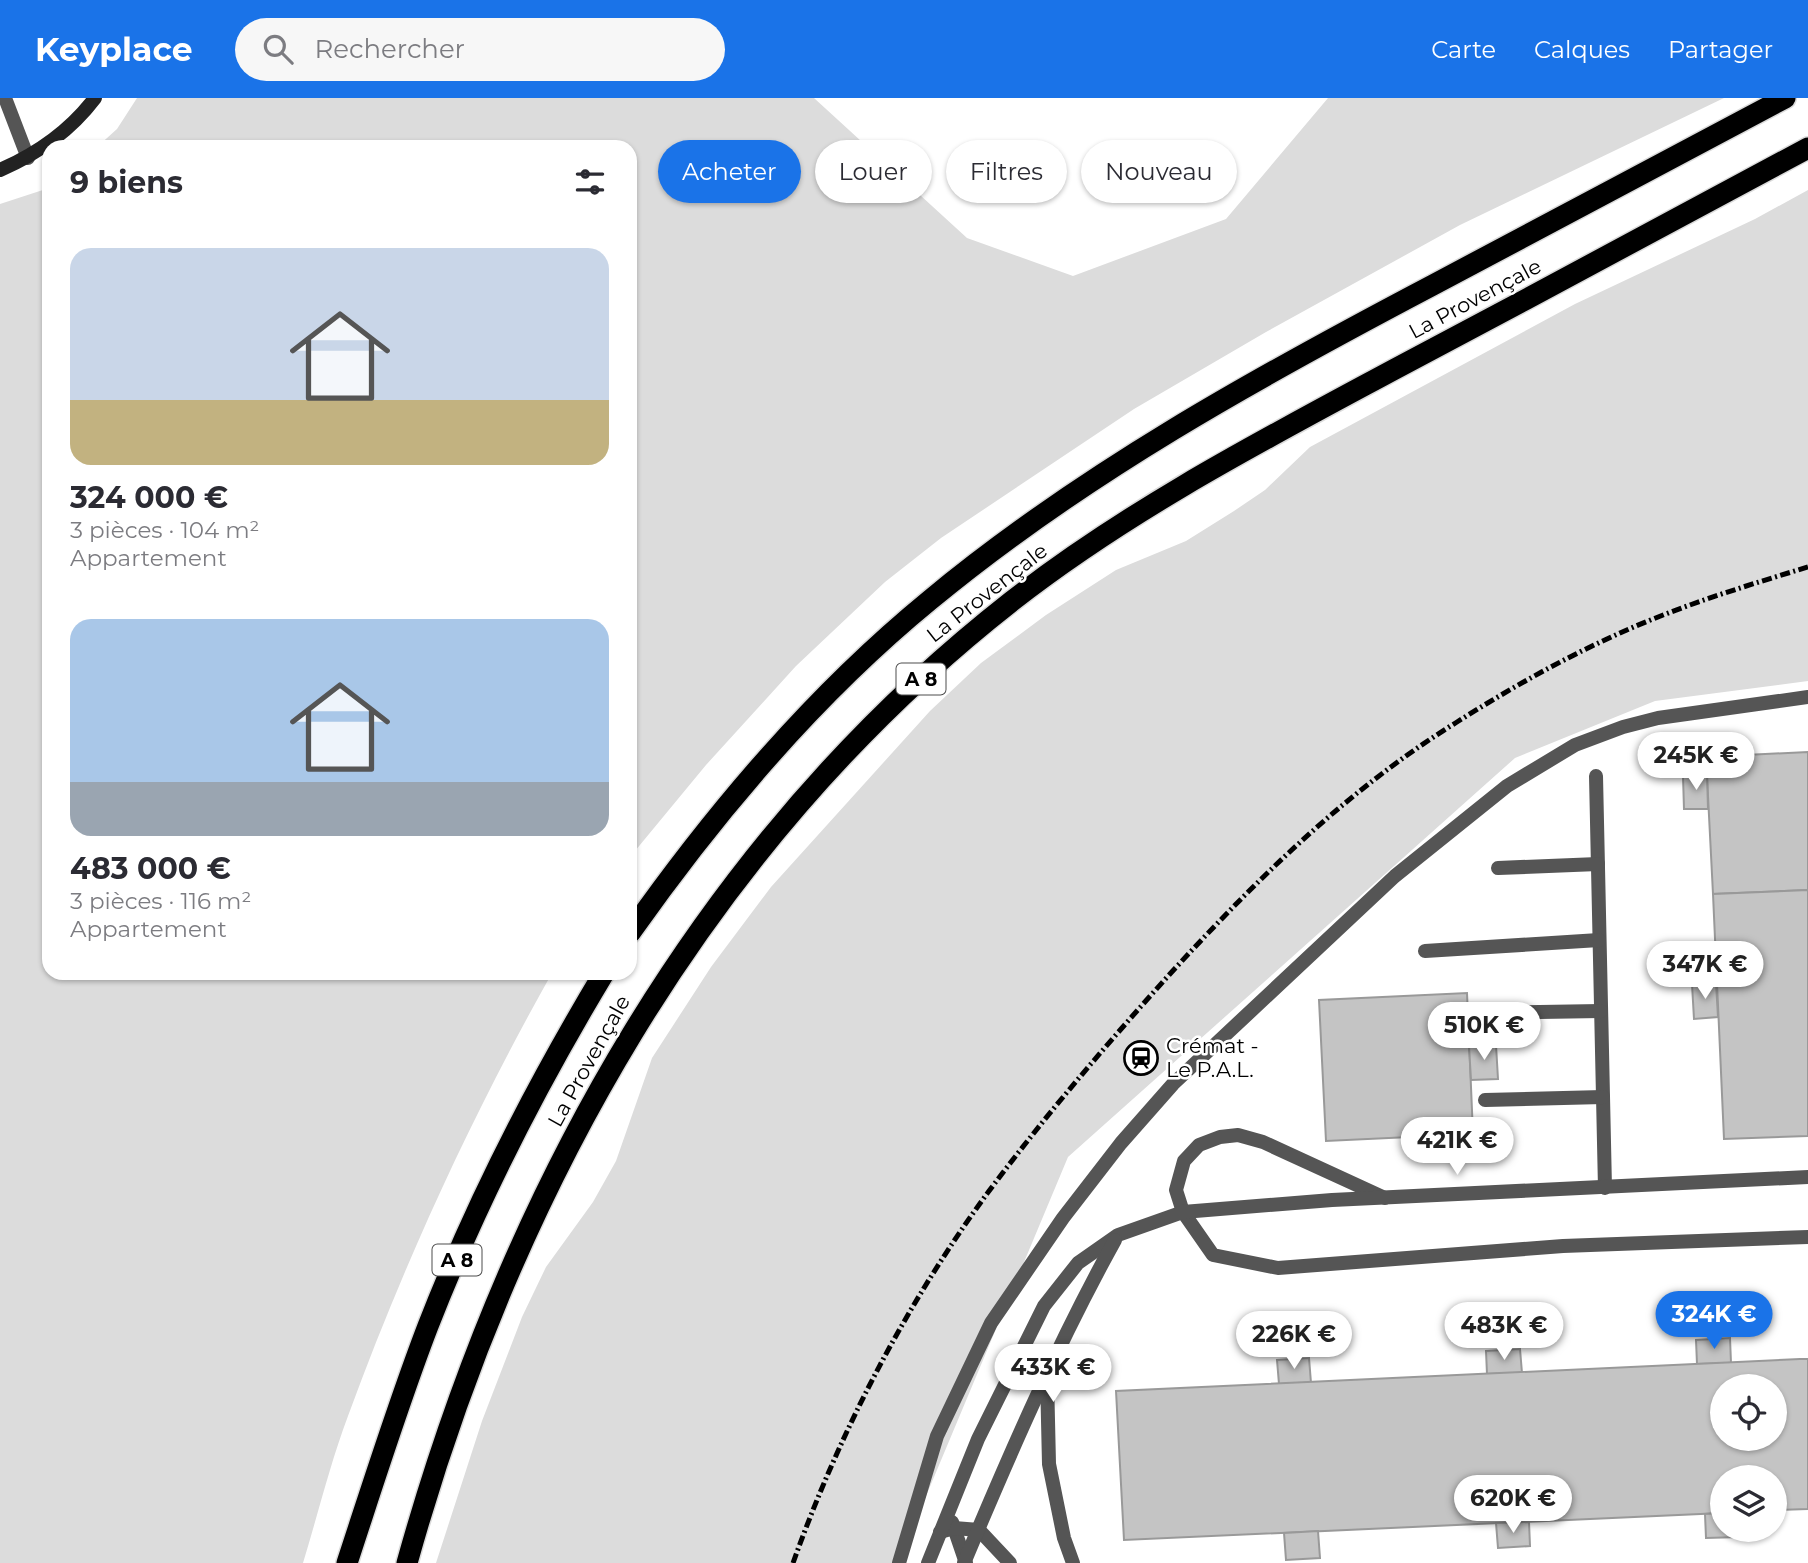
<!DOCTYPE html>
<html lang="fr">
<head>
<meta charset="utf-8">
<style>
	body { margin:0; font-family:Montserrat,sans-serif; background:#f7f7f7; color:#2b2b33; height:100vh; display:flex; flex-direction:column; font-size:26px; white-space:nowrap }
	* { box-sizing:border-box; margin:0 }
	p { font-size:23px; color:#7c7c81 }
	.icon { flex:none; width:38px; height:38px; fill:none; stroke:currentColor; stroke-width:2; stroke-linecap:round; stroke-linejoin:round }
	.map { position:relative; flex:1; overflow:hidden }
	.drawer { position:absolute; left:42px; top:42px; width:595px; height:840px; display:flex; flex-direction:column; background:#fff; border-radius:21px; box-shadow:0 2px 5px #0004 }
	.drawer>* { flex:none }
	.guide { position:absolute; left:658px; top:42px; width:665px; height:63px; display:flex; gap:14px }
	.controls { position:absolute; left:1710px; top:1276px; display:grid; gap:14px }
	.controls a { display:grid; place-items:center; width:77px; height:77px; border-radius:50%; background:#fff; box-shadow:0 2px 5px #0004; font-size:35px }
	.price { position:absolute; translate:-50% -60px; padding:0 16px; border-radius:24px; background:#fff; color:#222; font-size:23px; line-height:46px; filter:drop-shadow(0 2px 4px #0008) }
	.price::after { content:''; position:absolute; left:50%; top:42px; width:21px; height:16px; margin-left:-10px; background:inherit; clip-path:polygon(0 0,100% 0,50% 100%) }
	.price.selected { background:#1a73e8; color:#fff }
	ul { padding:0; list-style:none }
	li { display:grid; align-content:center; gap:14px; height:371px; padding:0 28px }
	li span { display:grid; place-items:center; height:217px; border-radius:21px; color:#555 }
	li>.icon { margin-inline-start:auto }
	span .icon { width:126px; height:126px; fill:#fffc; stroke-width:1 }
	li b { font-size:30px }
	h2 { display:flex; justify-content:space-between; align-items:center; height:84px; padding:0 28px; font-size:30px }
	.pill { padding:0 24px; border-radius:32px; background:#fff; box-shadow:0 2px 5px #0004; font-size:24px; line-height:63px }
	.pill.selected { background:#1a73e8; color:#fff }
	header { display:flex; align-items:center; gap:42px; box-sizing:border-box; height:98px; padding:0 35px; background:#1a73e8; color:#fff }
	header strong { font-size:33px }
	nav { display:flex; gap:38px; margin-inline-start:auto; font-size:24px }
	.search { width:490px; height:63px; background:#f7f7f7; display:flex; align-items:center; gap:18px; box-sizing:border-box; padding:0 24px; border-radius:38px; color:#7c7c81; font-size:26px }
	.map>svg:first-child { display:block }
	.green { fill:#dcdcdc }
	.building { fill:#c4c4c4; stroke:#999; stroke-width:2; fill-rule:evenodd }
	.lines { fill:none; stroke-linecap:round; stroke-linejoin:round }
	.highway-casing { stroke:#dbdbdb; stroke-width:24 }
	.lane { stroke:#555; stroke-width:14 }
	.street { stroke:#555; stroke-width:14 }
	.secondary { stroke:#222; stroke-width:14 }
	.highway { stroke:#000; stroke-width:21 }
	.rail { stroke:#000; stroke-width:5; stroke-dasharray:10 3.5 2 3.5; stroke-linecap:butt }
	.labels { text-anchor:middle; stroke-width:5; stroke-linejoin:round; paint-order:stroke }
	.shield { fill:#fff; stroke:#4c4c4c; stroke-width:2 }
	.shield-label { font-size:19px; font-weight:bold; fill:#000 }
	.street-label { font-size:21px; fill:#000; stroke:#fff }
	.poi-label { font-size:21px; fill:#000; stroke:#fff; text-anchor:start }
</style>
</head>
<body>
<header>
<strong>Keyplace</strong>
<div class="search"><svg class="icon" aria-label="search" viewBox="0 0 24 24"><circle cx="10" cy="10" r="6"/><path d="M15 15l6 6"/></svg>Rechercher</div>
<nav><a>Carte</a><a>Calques</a><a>Partager</a></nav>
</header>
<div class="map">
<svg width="1808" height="1465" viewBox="0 0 1808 1465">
	<rect width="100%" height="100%" fill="#fff"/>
	<g class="green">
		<polygon points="137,0 814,0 967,140 1073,178 1226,121 1328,0 1724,0 1460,127 1266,234 1134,311 941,440 885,484 796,568 706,667 630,759 630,49 97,49 117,31"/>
		<path d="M49,90V875H552C472,1017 404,1165 348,1318C330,1366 318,1416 303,1465H0V106Z"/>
		<polygon points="1808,92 1808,583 1655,603 1515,660 1068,1059 898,1465 436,1465 482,1323 522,1219 546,1169 593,1104 616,1063 652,960 711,869 771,789 930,613 981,565 1046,517 1116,472 1186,443 1234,413 1265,392 1310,349 1575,206 1755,121"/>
	</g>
	<g class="building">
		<polygon points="1808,654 1808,792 1713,796 1706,659"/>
		<polygon points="1707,676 1708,711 1684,711 1683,678"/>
		<polygon points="1808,792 1808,1038 1724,1041 1713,796"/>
		<polygon points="1716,885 1718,919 1694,921 1692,886"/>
		<polygon points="1467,895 1473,1036 1326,1043 1319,902"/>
		<polygon points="1496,947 1498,981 1471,982 1469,948"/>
		<polygon points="1730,1240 1731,1265 1697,1266 1696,1242"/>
		<polygon points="1520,1251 1522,1275 1487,1276 1486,1253"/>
		<polygon points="1309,1260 1311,1285 1279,1286 1277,1262"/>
		<path d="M1800,1261H1808V1411L1774,1412V1379H1722V1415L1124,1442L1116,1293ZM1722,1288H1774V1340H1722Z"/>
		<polygon points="1722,1415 1722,1432 1739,1432 1740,1439 1706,1440 1705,1416"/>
		<polygon points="1529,1424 1530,1448 1498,1450 1496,1425"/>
		<polygon points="1318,1433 1320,1460 1286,1462 1284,1435"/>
	</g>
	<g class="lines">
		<g class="highway-casing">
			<g id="highway">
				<path d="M630,835C716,713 814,597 930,502C1082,376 1258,279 1433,187C1550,125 1668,62 1785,0"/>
				<path d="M347,1465C373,1386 398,1306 428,1228C476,1105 536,988 604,875"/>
				<path d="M407,1465C511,1092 704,744 1012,503C1130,411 1263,342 1395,271C1533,198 1670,124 1808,50"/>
			</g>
		</g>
		<g class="lane">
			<polyline points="1596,678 1605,1090"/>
			<polyline points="1498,770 1598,766"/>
			<polyline points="1425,853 1599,842"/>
			<polyline points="1480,915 1601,913"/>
			<polyline points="1485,1002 1603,999"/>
			<polyline points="1385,1100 1263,1044 1238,1037 1220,1039 1199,1047 1184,1063 1176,1092 1183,1114 1213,1157 1278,1170 1563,1148 1808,1139"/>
			<polyline points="1047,1279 1049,1366 1064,1440 1073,1465"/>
			<polyline points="952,1424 966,1465"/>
			<polyline points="940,1434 954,1430 979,1432 1010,1465"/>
			<polyline points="899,1465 937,1338 991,1225 1063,1120 1121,1045 1173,986 1395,778 1507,688 1575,647 1623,629 1658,620 1808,599"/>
		</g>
		<g class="street">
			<polyline points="5,0 28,60"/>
			<polyline points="928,1465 978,1341 1044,1208 1078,1165 1118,1137 1183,1114 1332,1102 1808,1079"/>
			<path d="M964,1465C1010,1355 1058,1245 1115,1142"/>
		</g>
		<path class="secondary" d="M0,72C37,56 70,33 95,0"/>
		<use href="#highway" class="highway"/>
		<path class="rail" d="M793,1465C840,1333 906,1206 989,1093C1045,1018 1106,947 1169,877C1256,782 1347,692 1457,624C1509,591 1564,560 1620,535C1680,508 1745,488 1808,469"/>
	</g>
	<defs>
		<g id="station-ring" transform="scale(1.75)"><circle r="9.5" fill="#fff" stroke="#000" stroke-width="1.5"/><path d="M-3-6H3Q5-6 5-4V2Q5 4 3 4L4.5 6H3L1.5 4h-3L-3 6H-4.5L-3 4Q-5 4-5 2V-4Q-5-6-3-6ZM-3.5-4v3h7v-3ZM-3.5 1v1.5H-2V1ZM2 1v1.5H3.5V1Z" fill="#000"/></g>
	</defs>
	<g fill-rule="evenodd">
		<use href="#station-ring" x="1141" y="960"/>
	</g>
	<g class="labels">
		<g class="shield">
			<rect x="896.5" y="565.5" width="49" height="31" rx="5"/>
			<rect x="432.5" y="1146.5" width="49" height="31" rx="5"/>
		</g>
		<g class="shield-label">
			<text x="921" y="588">A 8</text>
			<text x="457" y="1169">A 8</text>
		</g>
		<g class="street-label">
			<text transform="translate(1475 201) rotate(-28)" y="7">La Provençale</text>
			<text transform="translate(987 495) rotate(-38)" y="7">La Provençale</text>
			<text transform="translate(589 963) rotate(-61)" y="7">La Provençale</text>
		</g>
		<g class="poi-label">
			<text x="1166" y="955">Crémat -<tspan x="1166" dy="24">Le P.A.L.</tspan></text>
		</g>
	</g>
</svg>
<div class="controls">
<a><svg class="icon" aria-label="locate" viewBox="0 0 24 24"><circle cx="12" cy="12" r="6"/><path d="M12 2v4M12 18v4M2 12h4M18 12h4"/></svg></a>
<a><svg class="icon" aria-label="layers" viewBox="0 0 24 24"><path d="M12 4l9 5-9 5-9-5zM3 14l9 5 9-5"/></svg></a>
</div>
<b class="price" style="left:1696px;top:694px">245K €</b>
<b class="price" style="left:1705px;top:903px">347K €</b>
<b class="price" style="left:1484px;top:964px">510K €</b>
<b class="price" style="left:1457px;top:1079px">421K €</b>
<b class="price selected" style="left:1714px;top:1253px">324K €</b>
<b class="price" style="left:1504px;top:1264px">483K €</b>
<b class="price" style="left:1294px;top:1273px">226K €</b>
<b class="price" style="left:1053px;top:1306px">433K €</b>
<b class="price" style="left:1513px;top:1437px">620K €</b>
<div class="guide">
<a class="pill selected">Acheter</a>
<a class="pill">Louer</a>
<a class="pill">Filtres</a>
<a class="pill">Nouveau</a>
</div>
<section class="drawer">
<h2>9 biens<svg class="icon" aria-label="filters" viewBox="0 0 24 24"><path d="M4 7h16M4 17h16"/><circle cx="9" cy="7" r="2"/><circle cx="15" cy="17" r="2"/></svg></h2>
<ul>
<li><span style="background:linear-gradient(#c9d6e8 70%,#c2b280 0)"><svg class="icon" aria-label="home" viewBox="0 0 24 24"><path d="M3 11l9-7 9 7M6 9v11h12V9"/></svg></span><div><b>324 000 €</b><p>3 pièces · 104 m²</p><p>Appartement</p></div></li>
<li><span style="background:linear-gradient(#a9c7e8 75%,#9aa5b1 0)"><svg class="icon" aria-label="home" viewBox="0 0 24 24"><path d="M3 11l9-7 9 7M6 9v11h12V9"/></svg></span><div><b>483 000 €</b><p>3 pièces · 116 m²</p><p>Appartement</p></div></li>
</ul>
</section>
</div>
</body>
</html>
